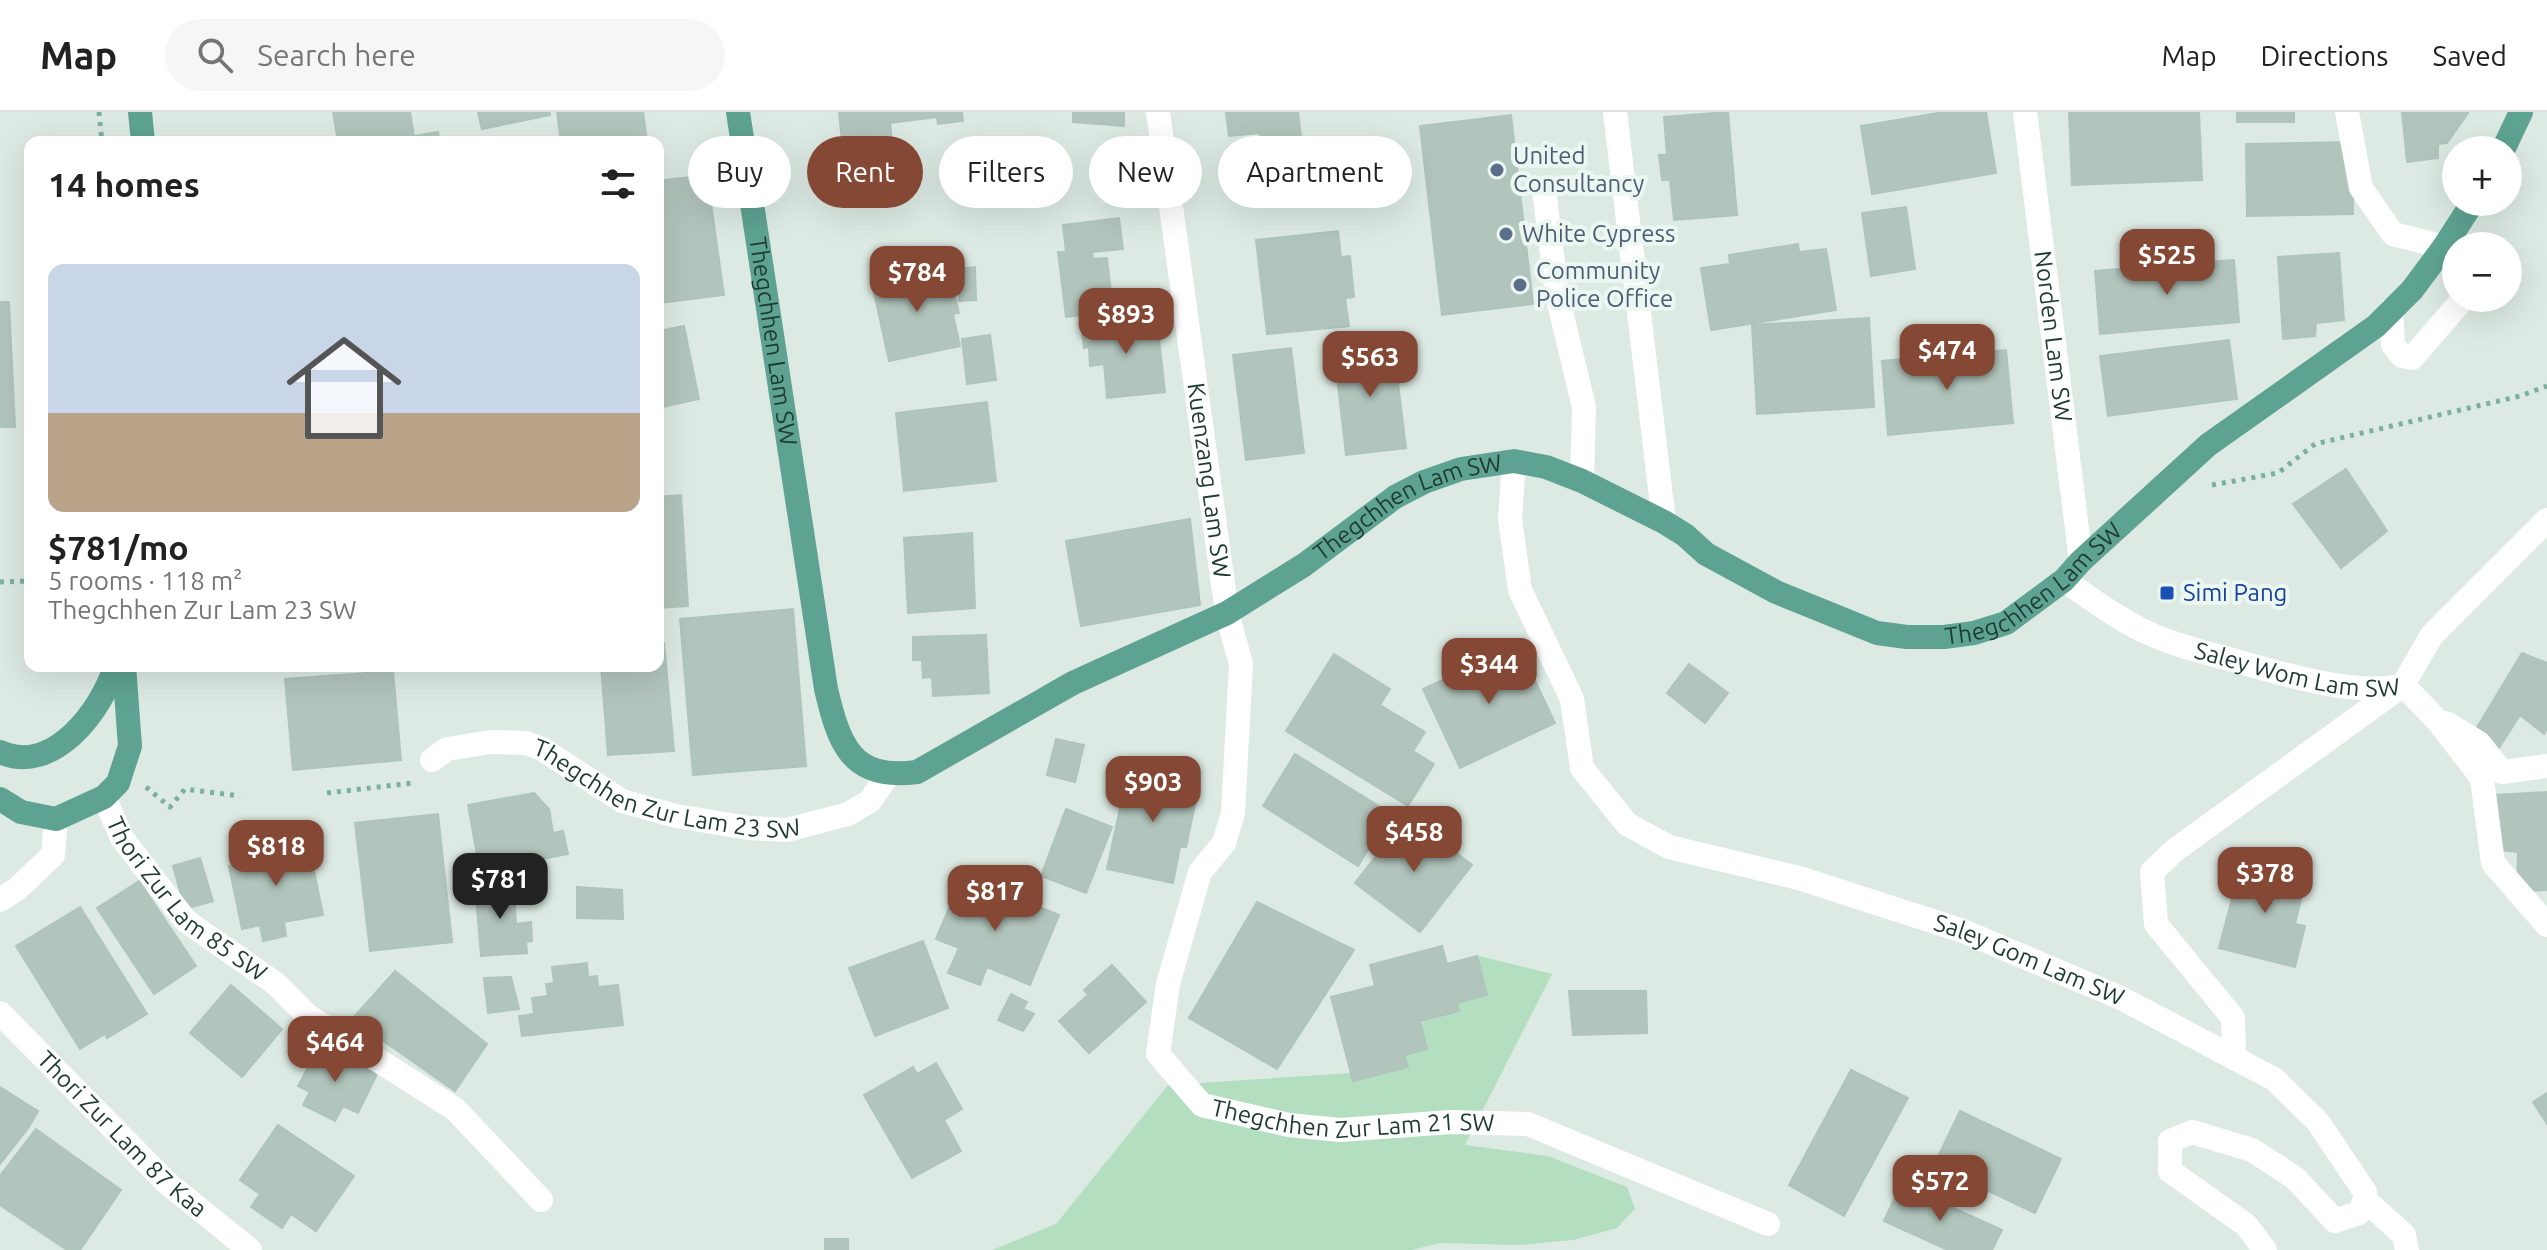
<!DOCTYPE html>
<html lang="en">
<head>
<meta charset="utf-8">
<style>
	body { margin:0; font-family:Ubuntu,sans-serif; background:#f6f6f6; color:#222; height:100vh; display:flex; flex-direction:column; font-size:30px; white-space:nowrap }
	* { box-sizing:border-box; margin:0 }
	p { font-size:26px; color:#767676 }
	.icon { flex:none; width:44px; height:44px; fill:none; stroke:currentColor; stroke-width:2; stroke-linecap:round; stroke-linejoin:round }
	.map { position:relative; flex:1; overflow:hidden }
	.panel { position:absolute; left:24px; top:24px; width:640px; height:536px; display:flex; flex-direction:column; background:#fff; border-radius:16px; box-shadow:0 8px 32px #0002 }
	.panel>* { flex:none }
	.guide { position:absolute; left:688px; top:24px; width:760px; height:72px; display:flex; gap:16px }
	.buttons { position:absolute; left:2442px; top:24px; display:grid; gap:16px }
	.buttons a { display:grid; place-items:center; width:80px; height:80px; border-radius:50%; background:#fff; box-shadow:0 8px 32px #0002; font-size:40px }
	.price { position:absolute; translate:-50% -68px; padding:0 18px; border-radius:16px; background:#844834; color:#fff; font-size:26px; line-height:52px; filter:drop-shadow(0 2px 4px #0008) }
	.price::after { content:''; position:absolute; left:50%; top:48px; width:24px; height:18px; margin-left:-12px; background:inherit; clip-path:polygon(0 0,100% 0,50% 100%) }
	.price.on { background:#222; color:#fff }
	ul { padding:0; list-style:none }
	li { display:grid; align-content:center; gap:16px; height:424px; padding:0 24px }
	li span { display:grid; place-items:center; height:248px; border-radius:16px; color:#555 }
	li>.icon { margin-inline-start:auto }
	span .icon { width:144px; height:144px; fill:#fffc; stroke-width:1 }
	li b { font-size:34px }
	h2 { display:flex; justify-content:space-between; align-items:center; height:96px; padding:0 24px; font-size:34px }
	.pill { padding:0 28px; border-radius:36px; background:#fff; box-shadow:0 8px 32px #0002; font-size:28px; line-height:72px }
	.pill.on { background:#844834; color:#fff }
	header { display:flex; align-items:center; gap:48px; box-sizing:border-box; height:112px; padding:0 40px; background:#fff; border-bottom:2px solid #e0e0e0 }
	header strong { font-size:38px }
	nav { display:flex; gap:44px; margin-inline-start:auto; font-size:28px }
	.search { width:560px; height:72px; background:#f6f6f6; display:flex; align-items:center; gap:20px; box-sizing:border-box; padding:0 28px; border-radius:44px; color:#767676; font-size:30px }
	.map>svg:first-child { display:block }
	.green { fill:#b3debf }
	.building { fill:#b2c5bd; stroke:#afc4bc; stroke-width:2 }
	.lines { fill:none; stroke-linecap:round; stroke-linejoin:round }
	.path { stroke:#7bb0a0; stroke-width:5; stroke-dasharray:4 6; stroke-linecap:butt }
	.minor { stroke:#fff; stroke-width:24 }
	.major { stroke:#5ea392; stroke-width:24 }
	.service-dot { fill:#5c6f8a; stroke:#edf7f2; stroke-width:3 }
	.transit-dot { fill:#1a4fb4; stroke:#edf7f2; stroke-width:3 }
	.labels { text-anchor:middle; stroke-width:8; stroke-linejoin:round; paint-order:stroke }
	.service-label { font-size:24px; fill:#4e5e75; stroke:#edf7f2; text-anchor:start }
	.street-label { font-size:24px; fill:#1e3b33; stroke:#edf7f2 }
	.transit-label { font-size:24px; fill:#164399; stroke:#edf7f2; text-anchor:start }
</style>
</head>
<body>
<header>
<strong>Map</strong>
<div class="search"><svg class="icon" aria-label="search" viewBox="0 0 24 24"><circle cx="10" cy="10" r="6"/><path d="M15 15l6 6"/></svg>Search here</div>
<nav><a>Map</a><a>Directions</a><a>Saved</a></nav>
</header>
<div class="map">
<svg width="2547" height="1138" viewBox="0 0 2547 1138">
	<rect width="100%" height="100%" fill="#ddeae4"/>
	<polygon class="green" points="1479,844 1552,862 1465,1033 1548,1044 1627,1075 1635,1097 1617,1116 1573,1128 1519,1133 1440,1131 1412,1138 992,1138 1056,1112 1168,973 1381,959"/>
	<g class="building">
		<polygon points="333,0 410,0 414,24 438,20 440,30 338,30"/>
		<polygon points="478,0 550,0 550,3 482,17"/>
		<polygon points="557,0 643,0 647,29 561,30"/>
		<polygon points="839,0 962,0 963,9 938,12 937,5 890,11 892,32 843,39"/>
		<polygon points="1073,0 1124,0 1124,14 1073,10"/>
		<polygon points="1226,0 1298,0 1301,25 1261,29 1260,21 1229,24"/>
		<polygon points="1728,0 1737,103 1674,108 1670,68 1662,68 1659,43 1667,43 1664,5"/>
		<polygon points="1944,0 1986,0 1996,61 1872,82 1861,14"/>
		<polygon points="2069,0 2199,0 2202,68 2072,73"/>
		<rect x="2237" y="0" width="57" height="10"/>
		<polygon points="2402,0 2468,0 2468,1 2447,31 2438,32 2438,46 2407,50"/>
		<polygon points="1511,3 1533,192 1442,203 1420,14"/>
		<polygon points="2352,30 2353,102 2247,104 2246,32"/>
		<polygon points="707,63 724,183 658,191 658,69"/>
		<polygon points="1906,95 1915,157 1871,164 1862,101"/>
		<polygon points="1119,106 1123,137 1092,140 1093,147 1107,146 1113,199 1066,205 1058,140 1066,140 1063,113"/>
		<polygon points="1338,119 1341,145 1350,144 1354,185 1345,186 1349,214 1267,222 1256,128"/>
		<polygon points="1798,132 1799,140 1826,137 1836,198 1711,218 1701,156 1730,152 1729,143"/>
		<polygon points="2339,141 2344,208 2316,211 2315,224 2283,227 2278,145"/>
		<polygon points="2234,148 2239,210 2100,222 2095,159"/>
		<polygon points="975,155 976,188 959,189 958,157"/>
		<polygon points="939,156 944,178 953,176 959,201 953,202 960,234 889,249 872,171"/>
		<polygon points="0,190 9,190 15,315 0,315"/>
		<polygon points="1143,206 1144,219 1158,218 1165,280 1107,286 1104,252 1090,254 1089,235 1084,236 1081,212"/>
		<polygon points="1869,206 1874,295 1757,302 1752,213"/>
		<polygon points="684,214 699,287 658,296 658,219"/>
		<polygon points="990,223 996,268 967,272 962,227"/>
		<polygon points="2229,228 2237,287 2108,304 2100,244"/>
		<polygon points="1393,231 1406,336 1346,343 1334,238"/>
		<polygon points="1291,236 1304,341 1246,348 1233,243"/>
		<polygon points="2006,238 2013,311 1888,323 1882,249"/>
		<polygon points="987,290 996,369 904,379 896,301"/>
		<polygon points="2346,357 2387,419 2341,456 2293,392"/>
		<polygon points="681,383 688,494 658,496 658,385"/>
		<polygon points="1190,407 1200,493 1081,514 1066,429"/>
		<polygon points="972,421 975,496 908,501 904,426"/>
		<polygon points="793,497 806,654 693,663 680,507"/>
		<polygon points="986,523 989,581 933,584 932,565 923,566 922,548 913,548 913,525"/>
		<polygon points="658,531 664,531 674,639 608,643 601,554 658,554"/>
		<polygon points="1518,533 1555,611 1460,656 1423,577"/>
		<polygon points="2522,541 2547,551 2547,616 2544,622 2520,603 2499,636 2473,622"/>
		<polygon points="1334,542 1390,577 1380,593 1425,620 1413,639 1434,652 1408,694 1286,619"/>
		<polygon points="1689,552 1728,581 1705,611 1667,581"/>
		<polygon points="393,559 401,648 293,658 285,567"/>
		<polygon points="1056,627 1084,633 1075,670 1047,663"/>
		<polygon points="1295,642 1390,701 1358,754 1263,694"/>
		<polygon points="1129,654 1200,669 1186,735 1180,735 1173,771 1107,757"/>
		<polygon points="2547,680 2547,778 2517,779 2518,740 2501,738 2495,683"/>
		<polygon points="534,681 549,697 553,721 563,719 568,742 480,759 468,693"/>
		<polygon points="1066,697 1112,715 1086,781 1041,764"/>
		<polygon points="438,702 452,830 370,839 355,711"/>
		<polygon points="1408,703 1472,753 1420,820 1355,771"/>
		<polygon points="289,726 291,737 309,734 323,803 284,810 286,824 263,829 260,813 242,817 229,754 255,748 252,733"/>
		<polygon points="200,746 213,789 185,797 173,754"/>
		<polygon points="2242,749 2306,766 2295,812 2305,814 2295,855 2219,836"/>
		<polygon points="963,763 1059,803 1030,873 987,855 980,873 948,861 959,836 936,827"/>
		<polygon points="139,769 196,854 154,882 97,796"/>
		<polygon points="513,769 516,812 531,810 532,829 526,830 527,841 481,844 475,772"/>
		<polygon points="577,775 622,778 623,807 577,806"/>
		<polygon points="1257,790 1354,838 1277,957 1189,906"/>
		<polygon points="80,795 147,902 107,926 105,922 80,937 16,834"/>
		<polygon points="923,829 948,896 875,924 849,856"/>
		<polygon points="1442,834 1447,852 1477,844 1487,883 1457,891 1459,899 1420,909 1427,937 1404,943 1408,955 1353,969 1331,885 1375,874 1370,853"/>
		<polygon points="587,851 588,865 597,864 598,875 618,873 623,913 522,924 519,904 534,902 532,886 548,884 546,872 554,871 552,855"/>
		<polygon points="1112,853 1146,890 1089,941 1059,909 1088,883 1084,878"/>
		<polygon points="395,859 487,932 455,979 352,907"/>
		<polygon points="511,865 519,897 488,901 484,866"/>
		<polygon points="231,873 282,917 242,965 190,921"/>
		<polygon points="1569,879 1646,879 1647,921 1573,923"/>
		<polygon points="1011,882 1027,890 1023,897 1034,902 1023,919 998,908"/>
		<polygon points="320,933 377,962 358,1001 343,994 335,1009 303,993 310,980 298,974"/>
		<polygon points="936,951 962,997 944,1008 961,1039 912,1066 864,983 913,955 917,962"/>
		<polygon points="1851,958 1908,986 1844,1104 1789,1073"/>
		<polygon points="0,975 38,999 29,1015 0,1052"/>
		<polygon points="2547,981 2547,1012 2533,990"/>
		<polygon points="1960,999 2061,1047 2035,1101 1934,1053"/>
		<polygon points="278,1013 354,1064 316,1119 291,1102 282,1116 251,1095 260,1082 240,1068"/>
		<polygon points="36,1017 121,1078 80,1138 67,1138 0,1093 0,1064"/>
		<polygon points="1901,1072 2002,1118 1992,1138 1948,1138 1884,1109"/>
		<rect x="825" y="1127" width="23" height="11"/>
	</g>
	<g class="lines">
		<g class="path">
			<polyline points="99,0 102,30"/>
			<polyline points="2212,373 2278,361 2315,332 2520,284 2547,274"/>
			<polyline points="0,470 30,469"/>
			<polyline points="146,675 170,695 185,677 240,684"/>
			<polyline points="327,681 413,671"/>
		</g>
		<g class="minor">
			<path id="s1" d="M1158,0L1227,501L1241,552L1233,701L1224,731L1200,760L1168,872L1158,942L1202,993L1289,1013L1340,1018L1451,1010L1528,1012L1768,1112"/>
			<polyline points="1615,0 1664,410"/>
			<path id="s2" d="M2025,0L2081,449"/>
			<polyline points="2347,0 2361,76 2393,122 2444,135"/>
			<polyline points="1544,78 1557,183 1584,295 1582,369"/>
			<polyline points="2391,198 2393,233 2402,244 2412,246 2464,186"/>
			<path id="s3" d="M1514,349L1510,407L1520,478L1572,587L1582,656L1627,712L1669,735L1799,766L1963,819L2121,886L2274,967L2318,1010L2365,1080V1088L2359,1101L2335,1109L2295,1066L2252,1038L2192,1020L2170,1029V1059L2246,1113L2265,1138"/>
			<path id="s4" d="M2064,468C2091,487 2118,507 2148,521C2176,534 2207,541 2236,549C2283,562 2353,584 2400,574"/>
			<polyline points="2403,573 2438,609 2482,666 2493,751 2547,813"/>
			<polyline points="2446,611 2479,631 2502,660 2547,654"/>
			<path id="s5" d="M432,648L447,637L491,630L526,631L542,637L622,689L676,704L749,716L787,718L848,702L870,689L888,663"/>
			<path id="s6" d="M104,685L122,726L186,809L276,872L308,904L455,997L541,1088"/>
			<polyline points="0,788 17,777 53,743 56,707"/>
			<path id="s7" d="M0,901L166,1070L250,1138"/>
			<polyline points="2234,946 2233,906 2156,812 2152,760 2175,738 2403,573 2432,523 2547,408"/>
			<polyline points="2365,1088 2404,1123 2407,1138"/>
		</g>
		<g class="major">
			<polyline points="140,0 143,30"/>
			<path id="s8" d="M738,0L826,577C839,632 851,669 917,660L1073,571L1227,501L1304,453L1395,385L1424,370L1461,357L1514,349L1546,355L1582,369L1664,410L1685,423L1706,442L1776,480L1877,521L1907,525H1944L1974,521L2006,511L2064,468L2081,449L2208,333L2376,214L2412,178L2444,135L2473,90"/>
			<polyline points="2503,38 2521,0"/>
			<path d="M0,640C52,664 102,599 115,554"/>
			<polyline points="0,687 21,700 56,707 104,685 118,671 130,634 124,554"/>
		</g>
	</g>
	<g class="service-dot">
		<circle cx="1497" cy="58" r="8"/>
		<circle cx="1506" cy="122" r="8"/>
		<circle cx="1520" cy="173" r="8"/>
	</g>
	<rect class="transit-dot" x="2159" y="473" width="16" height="16" rx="4"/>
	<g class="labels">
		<g class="service-label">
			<text x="1513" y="52">United<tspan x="1513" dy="28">Consultancy</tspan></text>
			<text x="1522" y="130">White Cypress</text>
			<text x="1536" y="167">Community<tspan x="1536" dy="28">Police Office</tspan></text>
		</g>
		<g class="street-label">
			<text dy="8" stroke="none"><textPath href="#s2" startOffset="226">Norden Lam SW</textPath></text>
			<text dy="8" stroke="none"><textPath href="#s8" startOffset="232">Thegchhen Lam SW</textPath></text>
			<text dy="8" stroke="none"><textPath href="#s1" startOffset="372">Kuenzang Lam SW</textPath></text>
			<text dy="8" stroke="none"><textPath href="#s8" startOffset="1286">Thegchhen Lam SW</textPath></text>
			<text dy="8" stroke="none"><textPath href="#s8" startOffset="1982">Thegchhen Lam SW</textPath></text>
			<text dy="8" stroke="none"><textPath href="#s4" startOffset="254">Saley Wom Lam SW</textPath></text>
			<text dy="8" stroke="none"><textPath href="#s5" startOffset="250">Thegchhen Zur Lam 23 SW</textPath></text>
			<text dy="8" stroke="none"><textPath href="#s6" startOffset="134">Thori Zur Lam 85 SW</textPath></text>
			<text dy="8" stroke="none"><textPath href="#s3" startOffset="818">Saley Gom Lam SW</textPath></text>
			<text dy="8" stroke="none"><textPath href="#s1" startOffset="1184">Thegchhen Zur Lam 21 SW</textPath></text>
			<text dy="8" stroke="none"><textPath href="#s7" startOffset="172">Thori Zur Lam 87 Kaa</textPath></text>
		</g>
		<g class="transit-label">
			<text x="2183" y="489">Simi Pang</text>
		</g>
	</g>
</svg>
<div class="buttons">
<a>+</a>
<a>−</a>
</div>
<b class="price" style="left:2167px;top:185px">$525</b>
<b class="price" style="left:917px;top:202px">$784</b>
<b class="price" style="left:1126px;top:244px">$893</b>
<b class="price" style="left:1947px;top:280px">$474</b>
<b class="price" style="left:1370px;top:287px">$563</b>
<b class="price" style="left:1489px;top:594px">$344</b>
<b class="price" style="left:1153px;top:712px">$903</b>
<b class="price" style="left:1414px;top:762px">$458</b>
<b class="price" style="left:276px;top:776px">$818</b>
<b class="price" style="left:2265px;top:803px">$378</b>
<b class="price on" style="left:500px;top:809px">$781</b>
<b class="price" style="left:995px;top:821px">$817</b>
<b class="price" style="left:335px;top:972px">$464</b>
<b class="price" style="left:1940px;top:1111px">$572</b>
<div class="guide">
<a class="pill">Buy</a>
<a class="pill on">Rent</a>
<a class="pill">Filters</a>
<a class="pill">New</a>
<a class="pill">Apartment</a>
</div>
<section class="panel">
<h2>14 homes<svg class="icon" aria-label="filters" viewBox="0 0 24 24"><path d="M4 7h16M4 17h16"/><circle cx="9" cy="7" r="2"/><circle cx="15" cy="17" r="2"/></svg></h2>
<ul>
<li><span style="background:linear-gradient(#c9d6e8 60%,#b9a48a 0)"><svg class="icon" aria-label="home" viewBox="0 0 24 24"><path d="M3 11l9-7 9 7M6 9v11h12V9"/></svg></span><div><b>$781/mo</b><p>5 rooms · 118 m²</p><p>Thegchhen Zur Lam 23 SW</p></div></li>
</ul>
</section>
</div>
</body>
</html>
